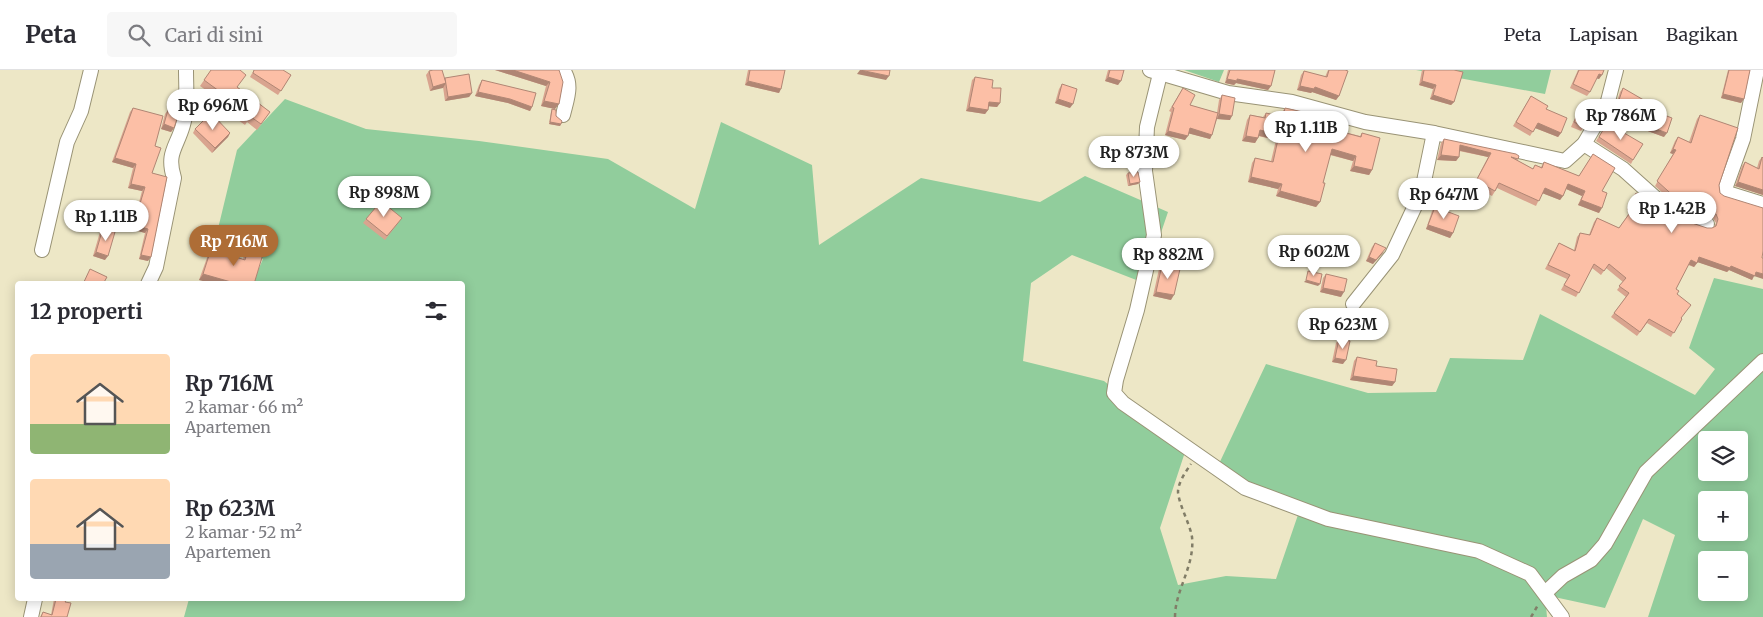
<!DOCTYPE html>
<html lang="id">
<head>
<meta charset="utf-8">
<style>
	body { margin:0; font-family:Merriweather,serif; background:#f7f7f7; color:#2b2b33; height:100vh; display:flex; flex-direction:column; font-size:19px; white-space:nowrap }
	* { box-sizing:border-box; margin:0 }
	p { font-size:16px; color:#7c7c81 }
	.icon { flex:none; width:28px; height:28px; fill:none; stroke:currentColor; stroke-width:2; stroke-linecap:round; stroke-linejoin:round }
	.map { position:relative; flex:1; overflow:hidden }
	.panel { position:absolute; left:15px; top:211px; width:450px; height:320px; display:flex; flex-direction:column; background:#fff; border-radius:5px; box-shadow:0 2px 12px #0003 }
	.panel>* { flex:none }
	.buttons { position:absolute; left:1698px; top:361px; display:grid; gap:10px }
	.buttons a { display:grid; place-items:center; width:50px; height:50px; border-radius:5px; background:#fff; box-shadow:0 2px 12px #0003; font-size:25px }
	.price { position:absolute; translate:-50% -42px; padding:0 11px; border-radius:18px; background:#fff; color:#222; font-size:16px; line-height:32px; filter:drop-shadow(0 1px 2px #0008) }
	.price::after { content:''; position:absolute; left:50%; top:30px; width:15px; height:11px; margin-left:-8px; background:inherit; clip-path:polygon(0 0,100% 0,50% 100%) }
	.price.on { background:#ae6d36; color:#fff }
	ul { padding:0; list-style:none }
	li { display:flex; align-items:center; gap:15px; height:125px; padding:0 15px }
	li span { display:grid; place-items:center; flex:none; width:140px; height:100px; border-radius:5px; color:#555 }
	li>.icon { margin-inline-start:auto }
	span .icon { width:60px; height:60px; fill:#fffc; stroke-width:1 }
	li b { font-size:21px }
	h2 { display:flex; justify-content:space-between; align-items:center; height:60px; padding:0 15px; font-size:21px }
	header { display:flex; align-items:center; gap:30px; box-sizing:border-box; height:70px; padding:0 25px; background:#fff; border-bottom:1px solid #e1e1e2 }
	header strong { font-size:24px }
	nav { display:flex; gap:28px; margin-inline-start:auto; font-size:18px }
	.search { width:350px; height:45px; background:#f7f7f7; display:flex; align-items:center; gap:12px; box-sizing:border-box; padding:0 18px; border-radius:5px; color:#7c7c81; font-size:19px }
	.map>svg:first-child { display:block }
	.green { fill:#91cd9c; fill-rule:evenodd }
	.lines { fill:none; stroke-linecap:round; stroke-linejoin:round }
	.minor-casing { stroke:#999375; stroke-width:16 }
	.path { stroke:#817d67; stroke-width:2.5; stroke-dasharray:4 4; stroke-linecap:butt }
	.minor { stroke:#fff; stroke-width:14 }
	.wall { fill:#d9a48f }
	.shaded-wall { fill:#b08674 }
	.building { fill:#fcbfa6; stroke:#b08674 }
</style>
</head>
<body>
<header>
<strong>Peta</strong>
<div class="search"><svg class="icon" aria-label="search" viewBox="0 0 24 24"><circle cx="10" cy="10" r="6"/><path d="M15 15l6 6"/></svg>Cari di sini</div>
<nav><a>Peta</a><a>Lapisan</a><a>Bagikan</a></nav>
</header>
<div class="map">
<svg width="1763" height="547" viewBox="0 0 1763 547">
	<rect width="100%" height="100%" fill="#ede7c6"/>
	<g class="green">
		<polygon points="1184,0 1224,0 1219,12"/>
		<polygon points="1416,0 1551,0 1545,24"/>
		<path d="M285,29L366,59L479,71L608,89L695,139L721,52L812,95L819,175L921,108L1040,132L1085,106L1168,142L1144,213L1072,185L1031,213L1023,291L1104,311L1186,379L1160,458L1178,515L1226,506L1276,509L1300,439L1217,398L1266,294L1368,323L1436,322L1450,288L1523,290L1540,244L1695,325L1715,299L1689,278L1714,208L1763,219V547H1648L1675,465L1643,449L1605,538L1545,525L1547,547H184L189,529H462V214H252L263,189L216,167L237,80ZM1706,370H1739V402H1706ZM1706,430H1739V462H1706ZM1706,490H1739V522H1706Z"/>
	</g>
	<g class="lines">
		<g class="minor-casing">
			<g id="minor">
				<path d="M563,0C573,15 567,28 563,45"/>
				<polyline points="1150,0 1228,23 1292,32 1365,52 1434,63 1565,91 1584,74 1607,35 1616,0"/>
				<polyline points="1757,0 1743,69 1724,122 1763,134"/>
				<polyline points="1160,4 1147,57 1145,101 1154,165 1137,240 1116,310 1114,323 1123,333 1245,418 1328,449 1479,481 1530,504 1562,547"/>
				<polyline points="1584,74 1623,99 1671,142 1707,154"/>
				<polyline points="42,180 67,72 81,41 91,0"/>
				<path d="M148,214L156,197L174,108C166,83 177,77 183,55C188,38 186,18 186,0"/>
				<polyline points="1353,234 1392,185 1422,121 1434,63"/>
				<polyline points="1545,523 1563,506 1591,490 1605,474 1646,402 1763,291"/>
				<polyline points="31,547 35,529"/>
			</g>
		</g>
		<g class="path">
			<path d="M1175,547C1175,520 1195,496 1192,467C1190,454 1179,435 1178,422C1178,413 1186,401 1191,394"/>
			<polyline points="1531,547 1538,535"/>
		</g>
		<use href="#minor" class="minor"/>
	</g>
	<g class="wall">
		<polygon points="211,0 237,17 270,42 257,60 247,52 245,55 227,42 230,37 200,16"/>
		<polygon points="254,0 291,5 278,25 250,7"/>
		<polygon points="495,0 559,0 555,39 541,36 546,16"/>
		<polygon points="748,0 785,0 779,23 745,15"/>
		<polygon points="1108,0 1124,0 1118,15 1105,11"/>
		<polygon points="1228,0 1275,0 1271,16 1268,20 1236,13 1234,15 1225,13"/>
		<polygon points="1328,0 1345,0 1339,26 1336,30 1312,22 1311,23 1297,20 1301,5 1304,1 1325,7"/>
		<polygon points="1422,0 1454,0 1454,32 1451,35 1430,29 1433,19 1419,15"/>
		<polygon points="1578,0 1604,0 1599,9 1596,8 1590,22 1587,26 1570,18"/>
		<polygon points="1728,0 1750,0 1741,33 1721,28"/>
		<polygon points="429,1 444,8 445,8 472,23 469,27 445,31 443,17 430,21 426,5"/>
		<polygon points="975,7 992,18 1000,33 997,37 988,36 988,40 985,44 966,41 972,10"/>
		<polygon points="482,10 532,37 530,41 508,33 475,26 479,15"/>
		<polygon points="1062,14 1070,38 1055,33 1059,19"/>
		<polygon points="1183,18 1190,35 1217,43 1219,30 1222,25 1230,50 1217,49 1210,69 1188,63 1185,70 1165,65 1171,42 1169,41"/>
		<polygon points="1623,18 1651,40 1664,67 1610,47 1615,37 1620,22"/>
		<polygon points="1531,26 1546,39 1561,63 1558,67 1535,58 1530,66 1513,56"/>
		<polygon points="1581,37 1584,57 1581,61 1571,57 1578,41"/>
		<polygon points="133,38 155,76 152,103 148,191 139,189 145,163 114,154 119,136 122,132 138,136 142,121 128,118 133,98 112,92 130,42"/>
		<polygon points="1285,38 1301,51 1360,66 1362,63 1372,100 1369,105 1350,101 1353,91 1330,85 1323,113 1320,132 1316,137 1276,126 1278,119 1248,112 1252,93 1255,88 1271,91 1276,70 1258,66 1258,68 1255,73 1242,71 1247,50 1250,45 1263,47 1266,43 1281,47 1282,42"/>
		<polygon points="552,39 561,54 560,56 549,54 551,42"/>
		<polygon points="168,40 174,58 171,62 161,59 165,44"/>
		<polygon points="1700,45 1719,115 1720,123 1754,206 1752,210 1729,200 1727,202 1698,192 1694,197 1688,195 1676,219 1677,224 1681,248 1671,267 1647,253 1637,266 1611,247 1626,227 1617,220 1623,212 1606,198 1601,205 1592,198 1576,227 1561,220 1567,209 1545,199 1559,173 1574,180 1577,167 1580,163 1589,165 1594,152 1597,148 1619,158 1631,141 1627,140 1633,127 1636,123 1671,146 1707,158 1712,158 1714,157 1716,153 1713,148 1675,134 1655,116 1673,84 1670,83 1675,71 1678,67 1689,72 1697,49"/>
		<polygon points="1607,53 1633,90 1631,94 1596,71"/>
		<polygon points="195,59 230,63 228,67 212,83 193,63"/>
		<polygon points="1444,69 1518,89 1517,90 1533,99 1535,95 1541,97 1544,92 1579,106 1593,84 1602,121 1599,143 1578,135 1582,126 1566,119 1563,126 1560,130 1542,123 1536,136 1497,118 1492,126 1473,116 1488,87 1459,81 1459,87 1456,91 1437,90 1441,73"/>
		<polygon points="1762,87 1763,88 1763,125 1735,116 1742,96 1745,92 1757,98 1759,91"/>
		<polygon points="1128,103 1140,112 1138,114 1128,116 1126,105"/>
		<polygon points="1435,137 1453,163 1450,168 1426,159 1432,141"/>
		<polygon points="366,149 399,152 385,170 363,153"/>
		<polygon points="103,158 105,190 93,186 100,162"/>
		<polygon points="1375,173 1373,194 1366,191 1372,177"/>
		<polygon points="211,179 243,189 244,185 248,179 254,214 199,210 208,185"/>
		<polygon points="1162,195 1171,230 1153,226 1159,199"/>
		<polygon points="1326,204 1341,227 1320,222 1323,208"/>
		<polygon points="1339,269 1343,294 1332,292 1336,273"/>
		<polygon points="1357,287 1376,296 1395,312 1392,316 1350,310 1354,291"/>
		<polygon points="54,529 68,529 65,532 67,547 40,547 43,542 51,545"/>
	</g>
	<g class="shaded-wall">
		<polygon points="495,0 513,0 550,12 546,16"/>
		<polygon points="860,0 889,6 886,10 857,4"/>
		<polygon points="1599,4 1602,5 1599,9 1596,8"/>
		<polygon points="1108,7 1121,11 1118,15 1105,11"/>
		<polygon points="1227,9 1237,9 1271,16 1268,20 1236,13 1234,15 1225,13"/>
		<polygon points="748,11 781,19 779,23 745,15"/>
		<polygon points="1422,11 1436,15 1433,19 1419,15"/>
		<polygon points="446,13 443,18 430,21 433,17"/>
		<polygon points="1300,16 1315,17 1339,26 1336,30 1312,22 1311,23 1297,20"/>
		<polygon points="478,22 510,29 532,37 530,41 508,33 475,26"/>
		<polygon points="472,23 469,27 445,31 448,27"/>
		<polygon points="1723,24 1744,29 1741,33 1721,28"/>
		<polygon points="1433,25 1454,32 1451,35 1430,29"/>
		<polygon points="1058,29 1073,34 1070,38 1055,33"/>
		<polygon points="544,31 559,34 555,39 541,36"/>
		<polygon points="989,32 1000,33 997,37 986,36"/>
		<polygon points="969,37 988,40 985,44 966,41"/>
		<polygon points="1613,43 1667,63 1664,67 1610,47"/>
		<polygon points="1219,44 1232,46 1230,50 1217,49"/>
		<polygon points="550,52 561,54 560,56 549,54"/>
		<polygon points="1538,53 1561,63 1558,67 1535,58"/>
		<polygon points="164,54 174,58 171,62 161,59"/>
		<polygon points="1190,58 1212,65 1210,69 1187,63"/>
		<polygon points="1260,60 1279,65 1276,70 1256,65"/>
		<polygon points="1168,61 1188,66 1185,70 1165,65"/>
		<polygon points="230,63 228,67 212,83 215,78"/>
		<polygon points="1246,66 1258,68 1255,73 1242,71"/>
		<polygon points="1460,75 1491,83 1488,87 1457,80"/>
		<polygon points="1332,79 1356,86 1353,91 1328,84"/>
		<polygon points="1673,79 1676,80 1673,84 1670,83"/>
		<polygon points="1441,85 1459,87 1456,91 1437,90"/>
		<polygon points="115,88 136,94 133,98 112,92"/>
		<polygon points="1354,96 1372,100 1369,105 1350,101"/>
		<polygon points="1251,107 1282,114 1278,119 1248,112"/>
		<polygon points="1140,112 1138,114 1128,116 1130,114"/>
		<polygon points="1738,112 1763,120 1763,125 1735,116"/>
		<polygon points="131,114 145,117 142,121 128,118"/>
		<polygon points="1568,114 1585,121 1582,126 1564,118"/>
		<polygon points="1545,118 1563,126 1560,130 1542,123"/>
		<polygon points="1280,121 1320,132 1316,137 1276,126"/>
		<polygon points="1581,130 1602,138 1599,143 1578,135"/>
		<polygon points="1678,130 1716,144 1713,148 1675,134"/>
		<polygon points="117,150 148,159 145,163 114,154"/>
		<polygon points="1428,155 1453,163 1450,168 1426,159"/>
		<polygon points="96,182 108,186 105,190 93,186"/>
		<polygon points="1384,182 1373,194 1366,191 1369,187"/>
		<polygon points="141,185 151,187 148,191 139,189"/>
		<polygon points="1699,187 1763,204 1763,209 1754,206 1752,210 1729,200 1727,202 1697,192"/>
		<polygon points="1691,190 1697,193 1694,197 1688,194"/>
		<polygon points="203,204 238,214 214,214 199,210"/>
		<polygon points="1306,210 1320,214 1318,216 1304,212"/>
		<polygon points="1323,218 1344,222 1341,227 1320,222"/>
		<polygon points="1156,222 1174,225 1171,230 1153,226"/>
		<polygon points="1335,288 1346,290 1343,294 1332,292"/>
		<polygon points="1353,306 1395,312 1392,316 1350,310"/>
	</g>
	<g class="building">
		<polygon points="211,0 240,0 246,5 237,17 270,42 261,54 251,47 249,50 231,36 234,32 204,10"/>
		<polygon points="254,0 283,0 291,5 281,21 253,3"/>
		<polygon points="433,0 442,0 446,13 433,17 429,1"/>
		<polygon points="513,0 559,0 563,12 559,34 544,31 550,12"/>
		<polygon points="750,0 785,0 781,19 748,11"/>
		<polygon points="860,0 890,0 889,6"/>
		<polygon points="1110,0 1124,0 1121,11 1108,7"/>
		<polygon points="1230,0 1275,0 1271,16 1237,9 1237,11 1227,9"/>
		<polygon points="1329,0 1345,0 1348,1 1339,26 1315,17 1314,19 1300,16 1304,1 1327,7"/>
		<polygon points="1424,0 1454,0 1463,2 1454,32 1433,25 1436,15 1422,11"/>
		<polygon points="1579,0 1604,0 1602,5 1599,4 1590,22 1573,14"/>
		<polygon points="1729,0 1750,0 1744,29 1723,24"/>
		<polygon points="469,4 472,23 448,27 445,8"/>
		<polygon points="975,7 993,10 992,18 1001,18 1000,33 989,32 988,40 969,37"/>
		<polygon points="482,10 536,23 532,37 510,29 478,22"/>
		<polygon points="1062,14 1077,19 1073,34 1058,29"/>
		<polygon points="1183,18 1195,25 1190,35 1218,43 1212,65 1190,58 1188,66 1168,61 1174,38 1172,37"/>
		<polygon points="1623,18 1654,36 1651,40 1672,48 1667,63 1613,43 1618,33"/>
		<polygon points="1222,25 1235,28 1232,46 1219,44"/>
		<polygon points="1531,26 1548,36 1546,39 1567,48 1561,63 1538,53 1533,62 1516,52"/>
		<polygon points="1581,37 1592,43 1584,57 1574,52"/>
		<polygon points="133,38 163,46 155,76 161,78 152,103 167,107 151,187 141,185 148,159 117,150 122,132 139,137 145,117 131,114 136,94 115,88"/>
		<polygon points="1285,38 1303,42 1301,51 1361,67 1362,63 1380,68 1372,100 1354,96 1356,86 1332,79 1323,113 1325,113 1320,132 1280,121 1282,114 1251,107 1255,88 1273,92 1279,65 1260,60 1258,68 1246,66 1250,45 1265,48 1266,43 1283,47"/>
		<polygon points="552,39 556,40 556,46 562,51 561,54 550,52"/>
		<polygon points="168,40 179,43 174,58 164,54"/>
		<polygon points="211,43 230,63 215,78 195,59"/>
		<polygon points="1700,45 1738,58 1719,115 1720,123 1724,126 1763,138 1763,181 1762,188 1763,188 1763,204 1756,202 1755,206 1731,196 1730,198 1699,187 1697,193 1691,190 1676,219 1679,221 1677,224 1691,235 1681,248 1682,249 1674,263 1649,249 1640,262 1614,243 1629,223 1619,216 1626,208 1609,194 1604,201 1594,194 1579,223 1564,215 1570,205 1548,195 1559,173 1575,181 1580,163 1590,165 1597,148 1619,158 1634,137 1630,136 1636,123 1648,129 1649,127 1671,146 1707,158 1712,158 1716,156 1718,149 1716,144 1678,130 1657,111 1676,80 1673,79 1678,67 1691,73"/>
		<polygon points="1607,53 1643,74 1633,90 1599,67"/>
		<polygon points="1444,69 1516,84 1519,86 1518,89 1511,87 1533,99 1535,95 1542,98 1544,92 1579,106 1593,84 1615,98 1602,121 1607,123 1602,138 1581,130 1585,121 1568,114 1563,126 1545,118 1539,131 1499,113 1495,121 1476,111 1491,83 1460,75 1459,87 1441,85"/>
		<polygon points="1762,87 1763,88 1763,120 1738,112 1745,92 1759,99"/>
		<polygon points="1138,102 1140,112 1130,114 1128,103"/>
		<polygon points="381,131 402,148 387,166 366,149"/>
		<polygon points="1435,137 1459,146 1453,163 1428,155"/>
		<polygon points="103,158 115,162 108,186 96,182"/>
		<polygon points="1375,173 1386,178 1376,190 1369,187"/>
		<polygon points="211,179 245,190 248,179 263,184 254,214 238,214 203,204"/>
		<polygon points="1162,195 1180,199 1174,225 1156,222"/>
		<polygon points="90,199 107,207 103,214 83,214"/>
		<polygon points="1308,201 1322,204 1320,214 1306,210"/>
		<polygon points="1326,204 1347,209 1344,222 1323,218"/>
		<polygon points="1339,269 1350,271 1346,290 1335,288"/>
		<polygon points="1357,287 1377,291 1376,296 1397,299 1395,312 1353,306"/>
		<polygon points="56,529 67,529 65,532 71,533 67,547 41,547 43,542 52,545"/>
	</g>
</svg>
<div class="buttons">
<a><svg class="icon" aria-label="layers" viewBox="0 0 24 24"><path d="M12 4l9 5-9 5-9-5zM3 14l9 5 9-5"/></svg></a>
<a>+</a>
<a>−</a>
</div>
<b class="price" style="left:213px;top:61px">Rp 696M</b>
<b class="price" style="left:1621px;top:71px">Rp 786M</b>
<b class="price" style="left:1306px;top:83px">Rp 1.11B</b>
<b class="price" style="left:1134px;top:108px">Rp 873M</b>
<b class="price" style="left:384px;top:148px">Rp 898M</b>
<b class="price" style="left:1444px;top:150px">Rp 647M</b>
<b class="price" style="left:1672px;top:164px">Rp 1.42B</b>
<b class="price" style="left:106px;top:172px">Rp 1.11B</b>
<b class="price on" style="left:234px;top:197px">Rp 716M</b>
<b class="price" style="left:1314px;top:207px">Rp 602M</b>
<b class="price" style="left:1168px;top:210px">Rp 882M</b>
<b class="price" style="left:1343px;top:280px">Rp 623M</b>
<section class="panel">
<h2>12 properti<svg class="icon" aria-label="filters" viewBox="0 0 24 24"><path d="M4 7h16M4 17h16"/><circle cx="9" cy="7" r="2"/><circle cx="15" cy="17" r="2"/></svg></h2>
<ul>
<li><span style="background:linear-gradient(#ffd9b3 70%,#8fb573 0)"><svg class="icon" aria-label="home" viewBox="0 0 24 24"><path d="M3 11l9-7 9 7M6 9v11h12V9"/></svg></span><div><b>Rp 716M</b><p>2 kamar · 66 m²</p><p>Apartemen</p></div></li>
<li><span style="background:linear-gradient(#ffd9b3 65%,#9aa5b1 0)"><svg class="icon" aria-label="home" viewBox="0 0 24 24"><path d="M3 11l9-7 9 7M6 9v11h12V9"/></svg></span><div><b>Rp 623M</b><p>2 kamar · 52 m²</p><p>Apartemen</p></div></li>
</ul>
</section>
</div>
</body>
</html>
